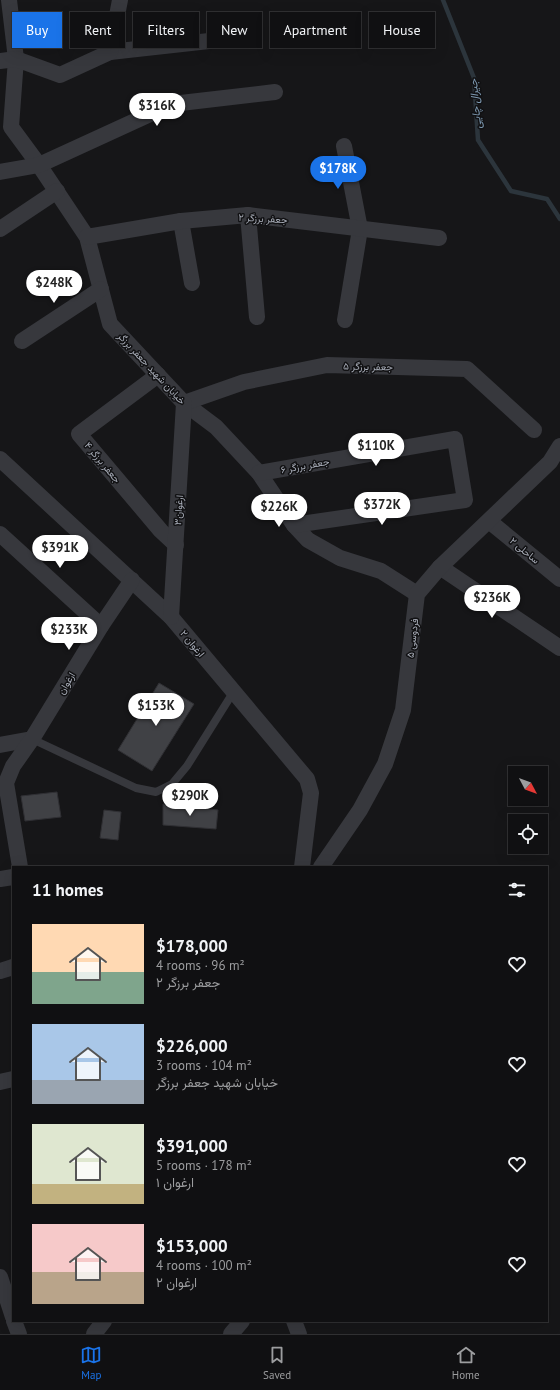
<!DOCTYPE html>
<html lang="en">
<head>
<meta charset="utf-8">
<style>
	body { margin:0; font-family:"PT Sans",Vazirmatn,sans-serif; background:#19191b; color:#f1f3f6; height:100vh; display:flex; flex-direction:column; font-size:15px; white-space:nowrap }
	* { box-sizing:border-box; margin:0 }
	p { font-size:13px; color:#9c9d9f }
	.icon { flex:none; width:22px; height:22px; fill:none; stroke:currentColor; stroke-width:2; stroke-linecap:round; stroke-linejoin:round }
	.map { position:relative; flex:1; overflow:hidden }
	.panel { position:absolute; left:12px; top:866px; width:536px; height:456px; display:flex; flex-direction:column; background:#101012; border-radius:0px; box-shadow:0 4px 16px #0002,0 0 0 1px #303032 }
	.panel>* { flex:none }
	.top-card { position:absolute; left:12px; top:12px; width:536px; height:36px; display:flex; gap:8px }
	.needle { width:26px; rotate:131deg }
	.controls { position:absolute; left:508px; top:766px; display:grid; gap:8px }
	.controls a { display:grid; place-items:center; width:40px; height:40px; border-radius:0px; background:#101012; box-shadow:0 4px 16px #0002,0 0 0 1px #303032; font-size:20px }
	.price { position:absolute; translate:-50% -34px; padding:0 9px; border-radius:14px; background:#fff; color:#222; font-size:13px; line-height:26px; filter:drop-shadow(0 1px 2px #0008) }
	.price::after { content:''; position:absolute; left:50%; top:24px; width:12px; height:9px; margin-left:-6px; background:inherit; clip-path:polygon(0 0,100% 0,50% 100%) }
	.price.on { background:#1a73e8; color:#fff }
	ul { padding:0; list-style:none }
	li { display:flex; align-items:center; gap:12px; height:100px; padding:0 20px }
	li span { display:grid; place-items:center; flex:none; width:112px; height:80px; border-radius:0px; color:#555 }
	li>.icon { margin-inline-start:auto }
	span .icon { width:48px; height:48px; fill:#fffc; stroke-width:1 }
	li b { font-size:17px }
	h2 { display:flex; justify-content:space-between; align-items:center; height:48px; padding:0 20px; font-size:17px }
	.pill { padding:0 14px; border-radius:0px; background:#101012; box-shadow:0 4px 16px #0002,0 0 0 1px #303032; font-size:14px; line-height:36px }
	.pill.on { background:#1a73e8; color:#fff }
	.tab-bar { display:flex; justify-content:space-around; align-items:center; height:56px; border-top:1px solid #303032; background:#101012; font-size:11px; color:#9c9d9f }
	.tab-bar a { display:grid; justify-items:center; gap:2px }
	.tab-bar .on { color:#1a73e8 }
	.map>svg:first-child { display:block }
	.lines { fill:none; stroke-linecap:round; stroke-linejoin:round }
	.stream { stroke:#2c353c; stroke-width:4.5 }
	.building { fill:#404145; stroke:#303034 }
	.service { stroke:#37383d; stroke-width:8 }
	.minor { stroke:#37383d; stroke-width:16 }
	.labels { text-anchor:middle; stroke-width:3; stroke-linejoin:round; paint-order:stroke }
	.street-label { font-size:10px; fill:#a8adb8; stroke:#111113 }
	.water-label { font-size:11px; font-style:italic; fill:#7f9bb3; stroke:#111113 }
</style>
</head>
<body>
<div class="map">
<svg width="560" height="1334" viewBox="0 0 560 1334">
	<rect width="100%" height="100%" fill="#161618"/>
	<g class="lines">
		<polyline class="stream" points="443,0 474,78 478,140 511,191 547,199 560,219"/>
	</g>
	<g class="building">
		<polygon points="159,683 194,704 152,771 118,750"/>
		<polygon points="57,792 61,817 25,821 21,796"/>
		<polygon points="163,804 218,810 216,829 163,825"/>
		<polygon points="104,810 121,812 118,840 100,838"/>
	</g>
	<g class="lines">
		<polyline class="service" points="32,739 136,788 156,792 172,784 187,766 234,691"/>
		<g class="minor">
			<polyline points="9,0 16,59 11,127 39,165 87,237 110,324 184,403 216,427 259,473 294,525 308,540 340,558 381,571 417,594"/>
			<polyline points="110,52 254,36"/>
			<polyline points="0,61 16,59 60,75 110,52 120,0"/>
			<polyline points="344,146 360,229 345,320"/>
			<polyline points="0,172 39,165 172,104 275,92"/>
			<polyline points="248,215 257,317"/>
			<polyline points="181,221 192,283"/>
			<polyline points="0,229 57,191"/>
			<polyline points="87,237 181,221 248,215 439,238"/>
			<polyline points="22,341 101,289"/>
			<polyline points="158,375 79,434 161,531 176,545"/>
			<polyline points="184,403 244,382 327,365 467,369 534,430"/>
			<polyline points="0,459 171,617 307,779 311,793 302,867"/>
			<polyline points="259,473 455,439 465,500 294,525"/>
			<polyline points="489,521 560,579"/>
			<polyline points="0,534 101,626"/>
			<polyline points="440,567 560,648"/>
			<polyline points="171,617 184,403"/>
			<polyline points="0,745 32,739"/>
			<polyline points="20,867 6,783 13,766 32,739 101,626 132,580"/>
			<polyline points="321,867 360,810 385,764 403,710 417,594 440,567 550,462 560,446"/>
			<polyline points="0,879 13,877"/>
			<polyline points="0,971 13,967"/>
			<polyline points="0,1082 13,1079"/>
			<polyline points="0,1277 13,1317"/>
			<polyline points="14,1321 19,1334"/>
			<polyline points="294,1321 299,1334"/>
			<polyline points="94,1334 104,1321"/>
			<polyline points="231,1334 242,1321"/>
		</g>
	</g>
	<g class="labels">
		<g class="street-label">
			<text transform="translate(263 218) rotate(3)" y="4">جعفر برزگر ۲</text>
			<text transform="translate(368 366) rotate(1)" y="4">جعفر برزگر ۵</text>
			<text transform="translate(152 368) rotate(47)" y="4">خیابان شهید جعفر برزگر</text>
			<text transform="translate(103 462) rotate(50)" y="4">جعفر برزگر ۴</text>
			<text transform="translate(305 465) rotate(-10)" y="4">جعفر برزگر ۶</text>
			<text transform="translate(178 510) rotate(-86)" y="4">ارغوان۳</text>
			<text transform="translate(525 550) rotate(40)" y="4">ساحلی ۲</text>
			<text transform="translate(412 638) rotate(-83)" y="4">فردوسی ۵</text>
			<text transform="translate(193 643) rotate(50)" y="4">ارغوان ۲</text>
			<text transform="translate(66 683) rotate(-59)" y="4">ارغوان</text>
		</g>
		<g class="water-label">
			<text transform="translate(475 104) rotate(-95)" y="4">جیرال چایی</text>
		</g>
	</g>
</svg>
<div class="controls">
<a><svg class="needle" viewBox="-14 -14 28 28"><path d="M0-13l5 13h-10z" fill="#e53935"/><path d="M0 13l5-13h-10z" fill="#9c9d9f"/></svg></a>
<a><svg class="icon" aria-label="locate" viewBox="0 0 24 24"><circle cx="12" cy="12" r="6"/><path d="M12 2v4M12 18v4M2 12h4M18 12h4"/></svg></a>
</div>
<b class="price" style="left:157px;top:127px">$316K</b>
<b class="price on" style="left:338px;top:190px">$178K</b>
<b class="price" style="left:54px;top:304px">$248K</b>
<b class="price" style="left:376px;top:467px">$110K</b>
<b class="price" style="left:382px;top:526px">$372K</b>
<b class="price" style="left:279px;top:528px">$226K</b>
<b class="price" style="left:60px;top:569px">$391K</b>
<b class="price" style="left:492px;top:619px">$236K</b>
<b class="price" style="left:69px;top:651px">$233K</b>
<b class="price" style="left:156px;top:727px">$153K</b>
<b class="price" style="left:190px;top:817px">$290K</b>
<div class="top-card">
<a class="pill on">Buy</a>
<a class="pill">Rent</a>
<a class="pill">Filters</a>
<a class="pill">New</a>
<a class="pill">Apartment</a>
<a class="pill">House</a>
</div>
<section class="panel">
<h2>11 homes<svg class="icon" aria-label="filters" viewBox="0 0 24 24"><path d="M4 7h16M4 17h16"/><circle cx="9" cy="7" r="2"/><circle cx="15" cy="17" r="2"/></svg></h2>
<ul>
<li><span style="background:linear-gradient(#ffd9b3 60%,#7fa58c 0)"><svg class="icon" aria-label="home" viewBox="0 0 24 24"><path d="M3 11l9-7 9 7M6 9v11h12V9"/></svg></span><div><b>$178,000</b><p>4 rooms · 96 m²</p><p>جعفر برزگر ۲</p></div><svg class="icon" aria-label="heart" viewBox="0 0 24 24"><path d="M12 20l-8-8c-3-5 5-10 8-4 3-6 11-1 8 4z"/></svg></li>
<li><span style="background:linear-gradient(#a9c7e8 70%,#9aa5b1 0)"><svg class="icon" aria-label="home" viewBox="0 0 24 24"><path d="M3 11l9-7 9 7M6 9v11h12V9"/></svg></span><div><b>$226,000</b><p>3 rooms · 104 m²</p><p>خیابان شهید جعفر برزگر</p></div><svg class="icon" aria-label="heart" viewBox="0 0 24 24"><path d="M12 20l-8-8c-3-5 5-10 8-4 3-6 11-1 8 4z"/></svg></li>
<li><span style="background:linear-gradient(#dfe7d0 75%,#c2b280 0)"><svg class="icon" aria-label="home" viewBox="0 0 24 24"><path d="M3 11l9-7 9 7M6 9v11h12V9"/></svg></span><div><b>$391,000</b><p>5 rooms · 178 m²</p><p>ارغوان ۱</p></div><svg class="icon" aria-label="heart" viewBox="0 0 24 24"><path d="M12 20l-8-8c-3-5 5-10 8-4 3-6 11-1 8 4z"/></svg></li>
<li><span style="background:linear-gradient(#f6c9c9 60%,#b9a48a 0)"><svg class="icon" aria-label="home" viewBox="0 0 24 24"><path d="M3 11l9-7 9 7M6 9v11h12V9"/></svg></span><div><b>$153,000</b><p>4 rooms · 100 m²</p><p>ارغوان ۲</p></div><svg class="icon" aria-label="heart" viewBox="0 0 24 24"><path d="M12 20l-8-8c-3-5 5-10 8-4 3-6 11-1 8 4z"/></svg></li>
</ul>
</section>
</div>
<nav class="tab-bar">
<a class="on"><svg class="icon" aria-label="map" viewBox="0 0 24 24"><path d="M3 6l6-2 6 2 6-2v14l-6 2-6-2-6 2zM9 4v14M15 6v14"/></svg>Map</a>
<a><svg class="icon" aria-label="saved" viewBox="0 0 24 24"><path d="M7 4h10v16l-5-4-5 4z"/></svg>Saved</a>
<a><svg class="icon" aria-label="home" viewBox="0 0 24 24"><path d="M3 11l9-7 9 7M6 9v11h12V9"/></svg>Home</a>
</nav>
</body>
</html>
